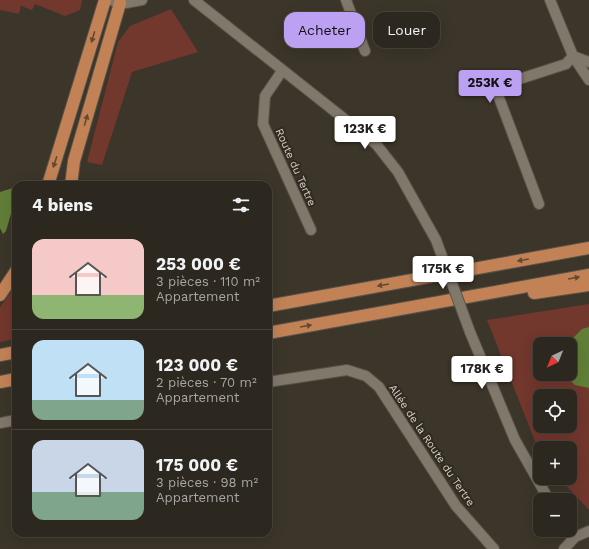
<!DOCTYPE html>
<html lang="fr">
<head>
<meta charset="utf-8">
<style>
	body { margin:0; font-family:"Work Sans",sans-serif; background:#39342c; color:#f1f3f6; height:100vh; display:flex; flex-direction:column; font-size:15px; white-space:nowrap }
	* { box-sizing:border-box; margin:0 }
	p { font-size:13px; color:#a7a6a4 }
	.icon { flex:none; width:22px; height:22px; fill:none; stroke:currentColor; stroke-width:2; stroke-linecap:round; stroke-linejoin:round }
	.map { position:relative; flex:1; overflow:hidden }
	.details { position:absolute; left:12px; top:181px; width:260px; height:356px; display:flex; flex-direction:column; background:#2d281f; border-radius:12px; box-shadow:0 4px 16px #0002,0 0 0 1px #48443d }
	.details>* { flex:none }
	.banner { position:absolute; left:284px; top:12px; width:245px; height:36px; display:flex; gap:8px }
	.needle { width:26px; rotate:223deg }
	.fabs { position:absolute; left:533px; top:337px; display:grid; gap:8px }
	.fabs a { display:grid; place-items:center; width:44px; height:44px; border-radius:8px; background:#2d281f; box-shadow:0 4px 16px #0002,0 0 0 1px #48443d; font-size:20px }
	.price { position:absolute; translate:-50% -34px; padding:0 9px; border-radius:4px; background:#fff; color:#222; font-size:13px; line-height:26px; filter:drop-shadow(0 1px 2px #0008) }
	.price::after { content:''; position:absolute; left:50%; top:24px; width:12px; height:9px; margin-left:-6px; background:inherit; clip-path:polygon(0 0,100% 0,50% 100%) }
	.price.selected { background:#bca0f2; color:#111 }
	ul { padding:0; list-style:none }
	li { display:flex; align-items:center; gap:12px; height:100px; padding:0 20px }
	li+li { border-top:1px solid #48443d }
	li span { display:grid; place-items:center; flex:none; width:112px; height:80px; border-radius:12px; color:#555 }
	li>.icon { margin-inline-start:auto }
	span .icon { width:48px; height:48px; fill:#fffc; stroke-width:1 }
	li b { font-size:17px }
	h2 { display:flex; justify-content:space-between; align-items:center; height:48px; padding:0 20px; font-size:17px }
	.chip { padding:0 14px; border-radius:12px; background:#2d281f; box-shadow:0 4px 16px #0002,0 0 0 1px #48443d; font-size:14px; line-height:36px }
	.chip.selected { background:#bca0f2; color:#111 }
	.map>svg:first-child { display:block }
	.green { fill:#72372d; fill-rule:evenodd }
	.water { fill:#617f38 }
	.lines { fill:none; stroke-linecap:round; stroke-linejoin:round }
	.minor-casing { stroke:#585248; stroke-width:12 }
	.highway-casing { stroke:#585248; stroke-width:14 }
	.minor { stroke:#81786c; stroke-width:10 }
	.highway { stroke:#c28256; stroke-width:12 }
	.minor-bridge-casing { stroke:#585248; stroke-width:12; stroke-linecap:butt }
	.minor-bridge { stroke:#81786c; stroke-width:10 }
	.oneway { fill:#644932 }
	.labels { text-anchor:middle; stroke-width:4; stroke-linejoin:round; paint-order:stroke }
	.street-label { font-size:11px; fill:#d5d1ca; stroke:#312b1f }
</style>
</head>
<body>
<div class="map">
<svg width="589" height="549" viewBox="0 0 589 549">
	<rect width="100%" height="100%" fill="#3c3529"/>
	<g class="green">
		<polygon points="0,0 81,0 82,1 80,10 65,16 35,4 32,10 21,6 19,14 0,10"/>
		<polygon points="171,9 198,52 132,72 102,165 87,162 118,42 130,26"/>
		<polygon points="16,286 16,339 0,342 0,307"/>
		<path d="M589,304V510L559,478H570V448H540V450L537,446L487,320ZM540,344H570V374H540ZM540,396H570V426H540Z"/>
	</g>
	<g class="water">
		<polygon points="16,187 16,196 6,231 3,234 0,228 0,192"/>
		<polygon points="589,327 589,388 575,385 563,374 570,374 570,344 567,344 582,329"/>
	</g>
	<g class="lines">
		<g class="minor-casing">
			<g id="minor">
				<polyline points="110,0 126,3 142,0"/>
				<polyline points="194,0 376,144 398,172 436,240"/>
				<polyline points="346,0 365,51"/>
				<polyline points="550,0 573,56 589,62"/>
				<polyline points="282,71 265,96 263,124 311,230"/>
				<polyline points="539,204 495,87 566,64 573,56 589,80"/>
				<polyline points="470,332 515,440 549,500"/>
				<polyline points="268,382 347,370 366,376 379,387 456,506 494,549"/>
				<polyline points="0,423 16,420"/>
				<polyline points="564,549 575,537 589,531"/>
			</g>
		</g>
		<g class="highway-casing">
			<g id="highway">
				<polyline points="48,185 105,0"/>
				<polyline points="71,185 74,161 120,3"/>
				<polyline points="534,293 589,285"/>
				<polyline points="0,295 16,271"/>
				<polyline points="268,306 589,248"/>
				<polyline points="268,333 589,275"/>
				<polyline points="0,355 16,352"/>
				<polyline points="0,382 16,379"/>
			</g>
		</g>
		<use href="#minor" class="minor"/>
		<use href="#highway" class="highway"/>
		<g class="minor-bridge-casing">
			<polyline id="minor-bridge" points="436,240 470,332"/>
		</g>
		<use href="#minor-bridge" class="minor-bridge"/>
	</g>
	<defs><path id="oneway-solid" d="M-6-.8H1V-3.2L6.5 0L1 3.2V.8H-6Z"/></defs>
	<g class="oneway">
		<use href="#oneway-solid" transform="translate(93 37) rotate(107)"/>
		<use href="#oneway-solid" transform="translate(86 120) rotate(-74)"/>
		<use href="#oneway-solid" transform="translate(55 162) rotate(108)"/>
		<use href="#oneway-solid" transform="translate(523 260) rotate(170)"/>
		<use href="#oneway-solid" transform="translate(574 278) rotate(-10)"/>
		<use href="#oneway-solid" transform="translate(383 285) rotate(170)"/>
		<use href="#oneway-solid" transform="translate(306 326) rotate(-10)"/>
	</g>
	<g class="labels">
		<g class="street-label">
			<text transform="translate(296 167) rotate(66)" y="4">Route du Tertre</text>
			<text transform="translate(432 445) rotate(56)" y="4">Allée de la Route du Tertre</text>
		</g>
	</g>
</svg>
<div class="fabs">
<a><svg class="needle" viewBox="-14 -14 28 28"><path d="M0-13l5 13h-10z" fill="#e53935"/><path d="M0 13l5-13h-10z" fill="#a7a6a4"/></svg></a>
<a><svg class="icon" aria-label="locate" viewBox="0 0 24 24"><circle cx="12" cy="12" r="6"/><path d="M12 2v4M12 18v4M2 12h4M18 12h4"/></svg></a>
<a>+</a>
<a>−</a>
</div>
<b class="price selected" style="left:490px;top:104px">253K €</b>
<b class="price" style="left:365px;top:150px">123K €</b>
<b class="price" style="left:443px;top:290px">175K €</b>
<b class="price" style="left:482px;top:390px">178K €</b>
<div class="banner">
<a class="chip selected">Acheter</a>
<a class="chip">Louer</a>
</div>
<section class="details">
<h2>4 biens<svg class="icon" aria-label="filters" viewBox="0 0 24 24"><path d="M4 7h16M4 17h16"/><circle cx="9" cy="7" r="2"/><circle cx="15" cy="17" r="2"/></svg></h2>
<ul>
<li><span style="background:linear-gradient(#f6c9c9 70%,#8fb573 0)"><svg class="icon" aria-label="home" viewBox="0 0 24 24"><path d="M3 11l9-7 9 7M6 9v11h12V9"/></svg></span><div><b>253 000 €</b><p>3 pièces · 110 m²</p><p>Appartement</p></div></li>
<li><span style="background:linear-gradient(#bfe0f5 75%,#7fa58c 0)"><svg class="icon" aria-label="home" viewBox="0 0 24 24"><path d="M3 11l9-7 9 7M6 9v11h12V9"/></svg></span><div><b>123 000 €</b><p>2 pièces · 70 m²</p><p>Appartement</p></div></li>
<li><span style="background:linear-gradient(#c9d6e8 65%,#7fa58c 0)"><svg class="icon" aria-label="home" viewBox="0 0 24 24"><path d="M3 11l9-7 9 7M6 9v11h12V9"/></svg></span><div><b>175 000 €</b><p>3 pièces · 98 m²</p><p>Appartement</p></div></li>
</ul>
</section>
</div>
</body>
</html>
